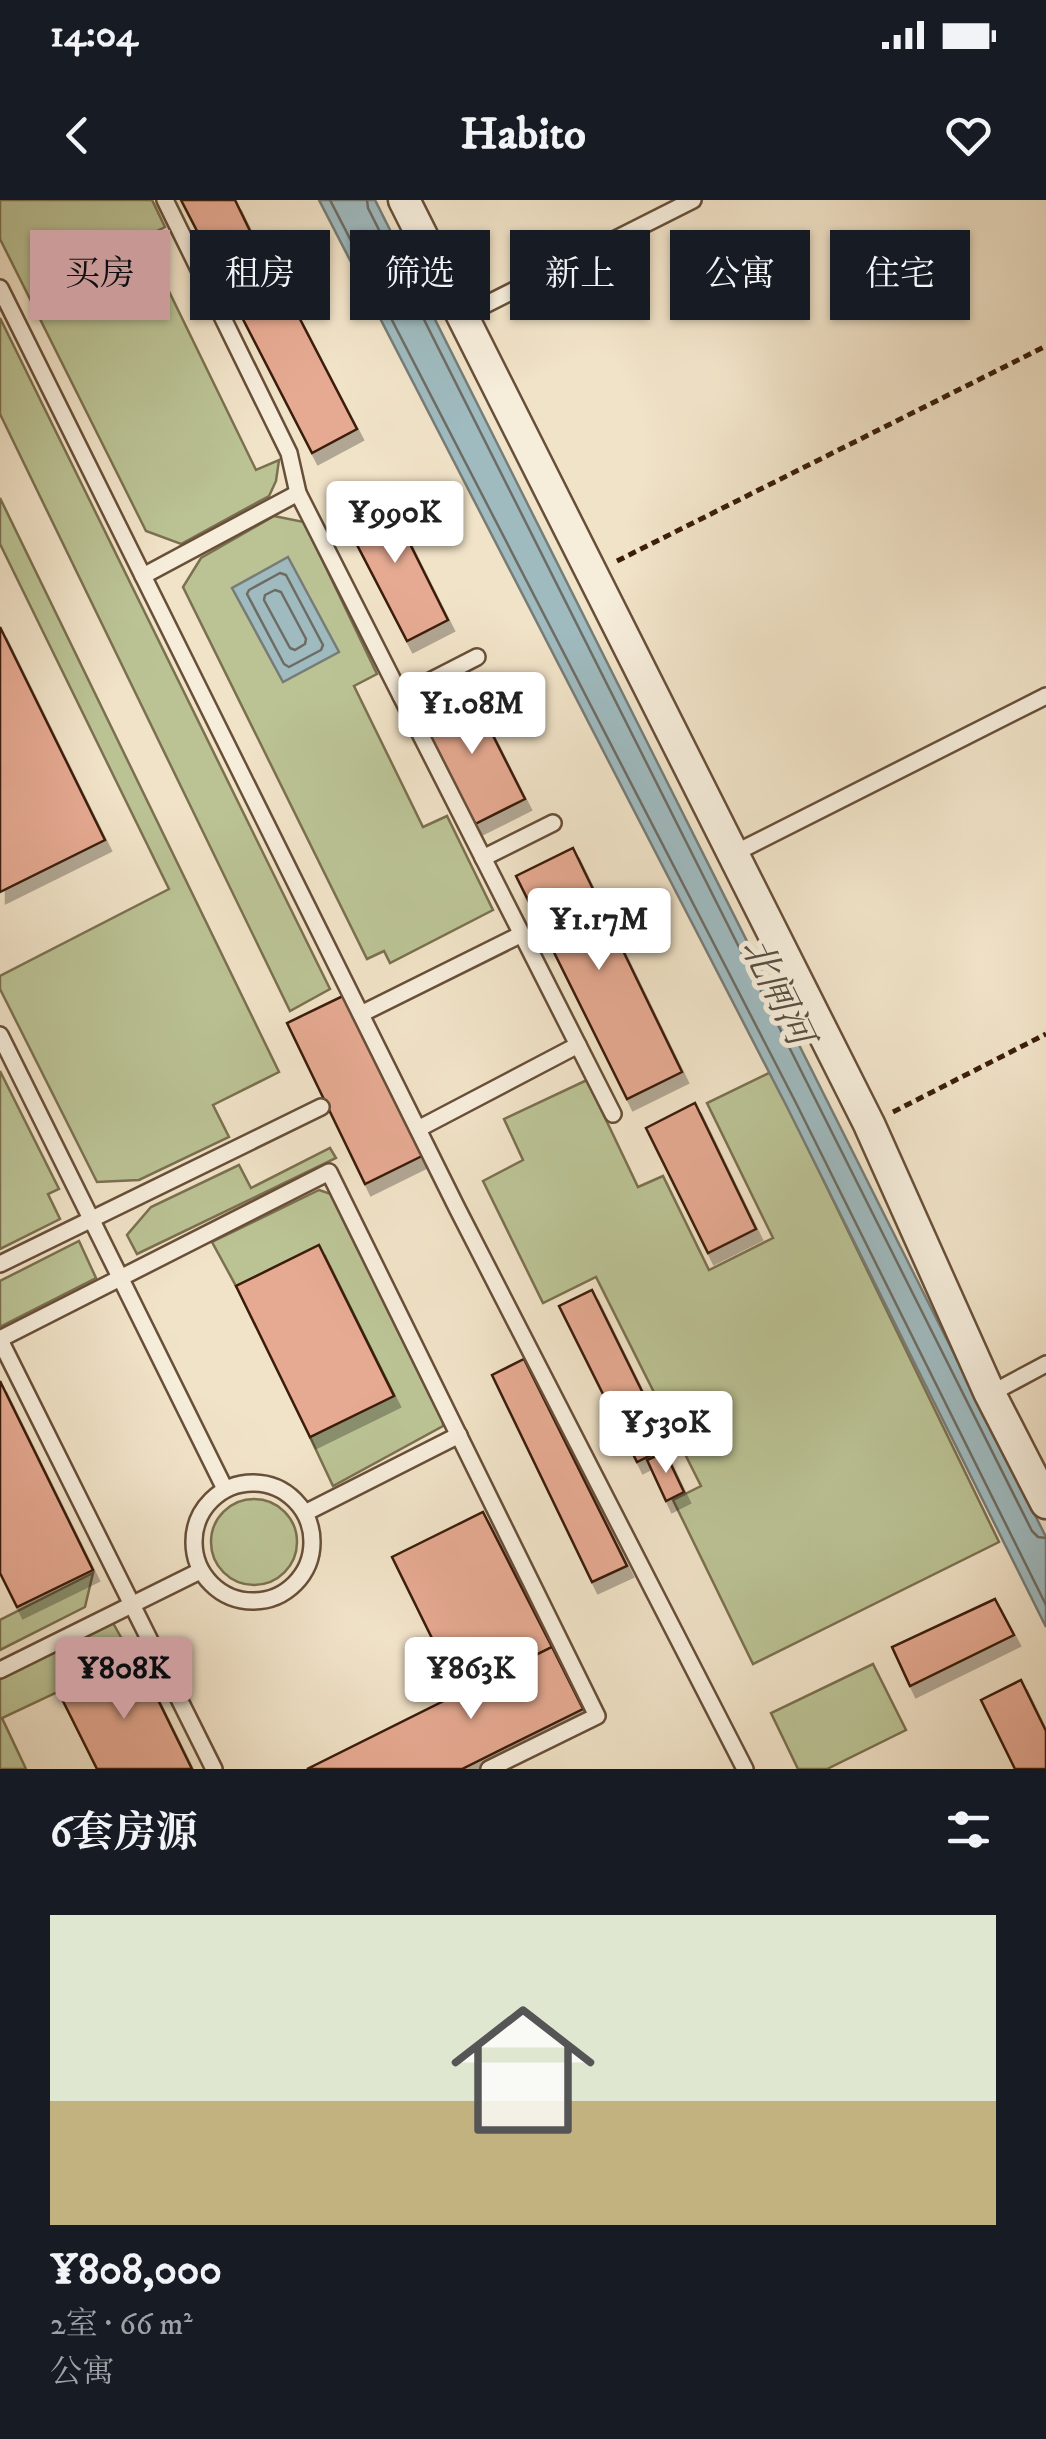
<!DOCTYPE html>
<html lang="zh">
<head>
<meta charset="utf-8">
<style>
	body { margin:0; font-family:"IM FELL DW Pica","Noto Serif SC",serif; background:#20242c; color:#f1f3f6; height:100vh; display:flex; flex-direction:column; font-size:38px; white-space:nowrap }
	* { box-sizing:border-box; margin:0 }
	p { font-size:32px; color:#9ea1a6 }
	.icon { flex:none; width:55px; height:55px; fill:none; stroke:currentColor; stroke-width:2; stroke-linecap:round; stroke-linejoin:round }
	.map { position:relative; height:1569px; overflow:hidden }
	.panel { display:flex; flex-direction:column; background:#171b24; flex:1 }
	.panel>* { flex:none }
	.top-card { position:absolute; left:30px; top:30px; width:988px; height:90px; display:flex; gap:20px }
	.price { position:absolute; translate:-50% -85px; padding:0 22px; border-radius:10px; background:#fff; color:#222; font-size:32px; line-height:65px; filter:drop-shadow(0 2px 5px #0008) }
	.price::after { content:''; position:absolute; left:50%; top:60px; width:30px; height:22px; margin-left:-15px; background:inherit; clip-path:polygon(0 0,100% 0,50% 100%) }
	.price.selected { background:#c59692; color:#111 }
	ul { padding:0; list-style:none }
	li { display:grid; align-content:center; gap:20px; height:530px; padding:0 50px }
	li+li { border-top:2px solid #363941 }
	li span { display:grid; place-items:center; height:310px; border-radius:0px; color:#555 }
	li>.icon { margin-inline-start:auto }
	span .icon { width:180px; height:180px; fill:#fffc; stroke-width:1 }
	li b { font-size:42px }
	h2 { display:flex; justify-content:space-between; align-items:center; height:120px; padding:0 50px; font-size:42px }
	.pill { padding:0 35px; border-radius:0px; background:#171b24; box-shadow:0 2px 8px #0004; font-size:35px; line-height:90px }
	.pill.selected { background:#c59692; color:#111 }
	.status { display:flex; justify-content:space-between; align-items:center; height:70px; padding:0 50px; background:#171b24; direction:ltr }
	.status svg { height:28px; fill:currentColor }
	header { display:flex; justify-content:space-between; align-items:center; height:130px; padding:0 50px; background:#171b24; font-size:45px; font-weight:700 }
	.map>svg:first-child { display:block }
	.green { fill:#bbc395; stroke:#7b704f; stroke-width:2.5 }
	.water { fill:#9fbbc0; stroke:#777c77; stroke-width:2.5 }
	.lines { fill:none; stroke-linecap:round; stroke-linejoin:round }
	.shore { stroke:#6d6c64; stroke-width:2.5 }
	.building { fill:#e6aa92; stroke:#3b1e09; stroke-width:2.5; filter:url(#shadow) }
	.lane-casing { stroke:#684f39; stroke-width:20 }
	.street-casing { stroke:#684f39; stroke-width:35 }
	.path { stroke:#3b1e09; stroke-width:5; stroke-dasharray:8 5; stroke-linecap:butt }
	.lane { stroke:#f6eddb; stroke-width:15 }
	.street { stroke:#f6eddb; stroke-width:30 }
	.labels { text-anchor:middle; stroke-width:10; stroke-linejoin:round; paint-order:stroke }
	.water-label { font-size:38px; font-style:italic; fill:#594d40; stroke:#f6eddb }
</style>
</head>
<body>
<div class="status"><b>14:04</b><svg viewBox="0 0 49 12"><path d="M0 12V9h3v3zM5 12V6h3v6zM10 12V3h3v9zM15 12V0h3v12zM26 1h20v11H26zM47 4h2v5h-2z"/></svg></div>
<header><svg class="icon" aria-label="back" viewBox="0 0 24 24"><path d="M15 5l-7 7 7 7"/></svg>Habito<svg class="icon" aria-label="heart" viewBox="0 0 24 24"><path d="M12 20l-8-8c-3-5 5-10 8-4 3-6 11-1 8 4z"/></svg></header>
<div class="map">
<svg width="1046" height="1569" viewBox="0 0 1046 1569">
	<defs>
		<filter id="shadow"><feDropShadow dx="6" dy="11" stdDeviation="0" flood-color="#0004"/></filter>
	</defs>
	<rect width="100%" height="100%" fill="#f1e3c8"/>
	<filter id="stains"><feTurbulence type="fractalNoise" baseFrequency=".002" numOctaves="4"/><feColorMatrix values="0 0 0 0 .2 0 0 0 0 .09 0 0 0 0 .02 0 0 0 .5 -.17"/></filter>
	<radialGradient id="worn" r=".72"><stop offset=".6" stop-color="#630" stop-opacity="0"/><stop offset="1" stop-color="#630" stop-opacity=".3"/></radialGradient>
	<g class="green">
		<polygon points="0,0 152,0 165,27 143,38 256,270 279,260 276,281 269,296 181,344 146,331 0,39"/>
		<polygon points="0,118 330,789 290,811 0,214"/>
		<polygon points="0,298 279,872 213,905 229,937 139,980 97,982 0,789 0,776 169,689 0,344"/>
		<polygon points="274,316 304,322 377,474 354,486 423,627 447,616 493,710 390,763 384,751 367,759 183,387 201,358"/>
		<polygon points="0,871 59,989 48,994 60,1019 0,1049"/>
		<polygon points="771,872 999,1342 753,1464 673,1300 701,1286 596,1077 543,1103 483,981 523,960 504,919 587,880 638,987 663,976 709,1070 773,1038 707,903"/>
		<polygon points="330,948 336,958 137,1054 127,1035 151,1007 239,965 251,988"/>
		<polygon points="319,990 331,994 443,1216 443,1226 333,1286 310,1237 394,1195 319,1046 236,1086 212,1042"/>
		<polygon points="79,1041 96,1078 0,1127 0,1081"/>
		<circle cx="254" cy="1342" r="43"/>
		<polygon points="93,1373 85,1407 0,1450 0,1420"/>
		<polygon points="113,1423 132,1457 2,1518 26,1569 0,1569 0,1478"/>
		<polygon points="873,1464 906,1530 827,1569 798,1569 771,1513"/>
	</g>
	<g class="water">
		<polygon points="319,0 375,0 1046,1337 1046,1427 787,907"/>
		<polygon points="288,357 339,452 283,482 232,388"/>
	</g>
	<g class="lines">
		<g class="shore">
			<polyline points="330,0 796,903 1046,1405"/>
			<polyline points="367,0 368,8 1032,1331 1038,1337 1046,1338"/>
			<polygon points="280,373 286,375 323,445 321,450 289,467 284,464 247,394 249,390"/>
			<polygon points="275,390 281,392 306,439 305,444 295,450 290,448 264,400 265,395"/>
		</g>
	</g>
	<g class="building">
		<polygon points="181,0 235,0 251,33 209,54"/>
		<polygon points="276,73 357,229 312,253 231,96"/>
		<polygon points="384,292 448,420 407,441 341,314"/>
		<polygon points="0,427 105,640 0,692"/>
		<polygon points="470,490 525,599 475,624 420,516"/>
		<polygon points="573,648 682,872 627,899 516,676"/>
		<polygon points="345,795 424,955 365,984 287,823"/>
		<polygon points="695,903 756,1029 708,1053 646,928"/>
		<polygon points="319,1045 394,1196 310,1237 236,1086"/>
		<polygon points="592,1090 669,1246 637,1262 559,1106"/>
		<polygon points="524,1159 627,1366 592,1382 492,1175"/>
		<polygon points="0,1181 93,1370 17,1407 0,1373"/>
		<polygon points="665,1252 684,1292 666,1301 647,1260"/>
		<polygon points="483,1312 552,1447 459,1493 392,1357"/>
		<polygon points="995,1399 1014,1435 910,1486 892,1447"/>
		<polygon points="552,1447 583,1509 462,1569 307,1569"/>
		<polygon points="137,1457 192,1569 97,1569 60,1495"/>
		<polygon points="1021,1480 1046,1531 1046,1569 1015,1569 981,1500"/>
	</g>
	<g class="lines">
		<g class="lane-casing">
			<g id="lane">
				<polyline points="165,0 289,253 298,293 613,914"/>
				<polyline points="0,88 457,1008 745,1569"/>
				<polyline points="463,116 693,0"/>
				<polyline points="143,376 298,293"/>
				<polyline points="401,496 477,457"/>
				<polyline points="733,654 1046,496"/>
				<polyline points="483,658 553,623"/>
				<polyline points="361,814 522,734"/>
				<polyline points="0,835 225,1289"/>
				<polyline points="418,929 578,845"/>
				<polyline points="0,1064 321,907"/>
				<polyline points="0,1139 329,972 597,1516 489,1569"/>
				<polyline points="0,1140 214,1569"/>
				<polyline points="990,1194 1046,1164"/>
				<circle cx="253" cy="1342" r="59"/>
				<polyline points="305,1313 459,1235"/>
				<polyline points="0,1470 200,1371"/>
			</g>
		</g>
		<g class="street-casing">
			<polyline id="street" points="404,0 869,924 990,1194 1046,1303"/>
		</g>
		<g class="path">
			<polyline points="617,361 1046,146"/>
			<polyline points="893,912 1046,834"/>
		</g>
		<use href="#lane" class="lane"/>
		<use href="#street" class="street"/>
	</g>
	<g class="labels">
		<g class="water-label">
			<text transform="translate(778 791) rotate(64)" y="13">北闸河</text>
		</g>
	</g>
	<rect width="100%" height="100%" filter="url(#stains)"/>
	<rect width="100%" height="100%" fill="url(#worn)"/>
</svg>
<b class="price" style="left:395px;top:366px">¥990K</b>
<b class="price" style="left:472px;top:557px">¥1.08M</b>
<b class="price" style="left:599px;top:773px">¥1.17M</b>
<b class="price" style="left:666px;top:1276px">¥530K</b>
<b class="price selected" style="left:124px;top:1522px">¥808K</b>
<b class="price" style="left:471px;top:1522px">¥863K</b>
<div class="top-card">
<a class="pill selected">买房</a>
<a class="pill">租房</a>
<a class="pill">筛选</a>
<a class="pill">新上</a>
<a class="pill">公寓</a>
<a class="pill">住宅</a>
</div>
</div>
<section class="panel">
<h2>6套房源<svg class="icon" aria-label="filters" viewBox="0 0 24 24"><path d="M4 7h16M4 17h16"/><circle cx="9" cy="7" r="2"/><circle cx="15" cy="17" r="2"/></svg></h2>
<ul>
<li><span style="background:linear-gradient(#dfe7d0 60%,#c2b280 0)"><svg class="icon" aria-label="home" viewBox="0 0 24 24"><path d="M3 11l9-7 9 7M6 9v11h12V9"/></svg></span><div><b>¥808,000</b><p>2室 · 66 m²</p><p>公寓</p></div></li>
</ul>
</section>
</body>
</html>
